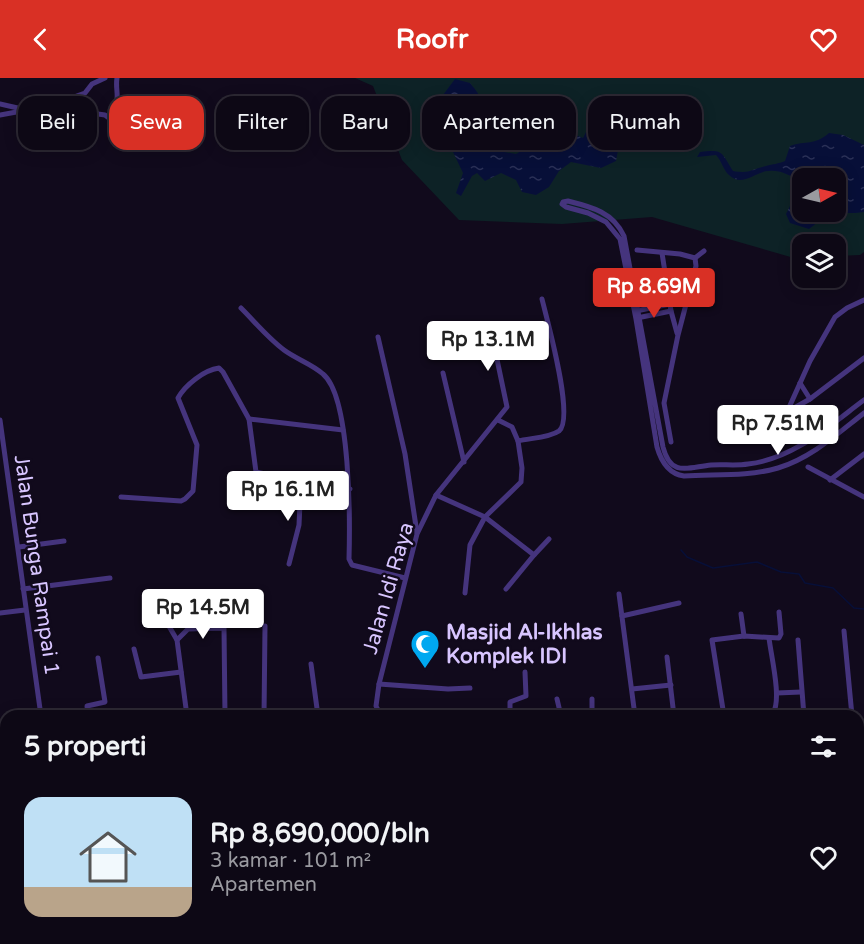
<!DOCTYPE html>
<html lang="id">
<head>
<meta charset="utf-8">
<style>
	body { margin:0; font-family:"Varela Round",sans-serif; background:#16111e; color:#f1f3f6; height:100vh; display:flex; flex-direction:column; font-size:22px; white-space:nowrap }
	* { box-sizing:border-box; margin:0 }
	p { font-size:20px; color:#9a9aa0 }
	.icon { flex:none; width:33px; height:33px; fill:none; stroke:currentColor; stroke-width:2; stroke-linecap:round; stroke-linejoin:round }
	.map { position:relative; flex:1; overflow:hidden }
	.panel { position:absolute; left:0px; top:632px; width:864px; height:236px; display:flex; flex-direction:column; background:#0d0815; border-radius:18px 18px 0 0; box-shadow:0 3px 15px #0003,0 0 0 2px #2d2934 }
	.panel>* { flex:none }
	.top-card { position:absolute; left:18px; top:18px; width:828px; height:54px; display:flex; gap:12px }
	.needle { width:39px; rotate:82deg }
	.fabs { position:absolute; left:792px; top:90px; display:grid; gap:12px }
	.fabs a { display:grid; place-items:center; width:54px; height:54px; border-radius:12px; background:#0d0815; box-shadow:0 3px 15px #0003,0 0 0 2px #2d2934; font-size:30px }
	.price { position:absolute; translate:-50% -51px; padding:0 14px; border-radius:6px; background:#fff; color:#222; font-size:20px; line-height:39px; filter:drop-shadow(0 2px 3px #0008) }
	.price::after { content:''; position:absolute; left:50%; top:36px; width:18px; height:14px; margin-left:-9px; background:inherit; clip-path:polygon(0 0,100% 0,50% 100%) }
	.price.on { background:#d93025; color:#fff }
	ul { padding:0; list-style:none }
	li { display:flex; align-items:center; gap:18px; height:150px; padding:0 24px }
	li span { display:grid; place-items:center; flex:none; width:168px; height:120px; border-radius:18px; color:#555 }
	li>.icon { margin-inline-start:auto }
	span .icon { width:72px; height:72px; fill:#fffc; stroke-width:1 }
	li b { font-size:26px }
	h2 { display:flex; justify-content:space-between; align-items:center; height:72px; padding:0 24px; font-size:26px }
	.tag { padding:0 21px; border-radius:18px; background:#0d0815; box-shadow:0 3px 15px #0003,0 0 0 2px #2d2934; font-size:21px; line-height:54px }
	.tag.on { background:#d93025; color:#fff }
	header { display:flex; justify-content:space-between; align-items:center; height:78px; padding:0 24px; background:#d93025; color:#fff; font-size:27px; font-weight:700 }
	.map>svg:first-child { display:block }
	.green { fill:#0d2226; fill-rule:evenodd }
	.water { fill:url(#water-ripples); fill-rule:evenodd }
	.lines { fill:none; stroke-linecap:round; stroke-linejoin:round }
	.stream { stroke:#070f38; stroke-width:1.5 }
	.street { stroke:#45347d; stroke-width:5 }
	.secondary { stroke:#815cff; stroke-width:8 }
	.labels { text-anchor:middle; stroke-width:5; stroke-linejoin:round; paint-order:stroke }
	.street-label { font-size:21px; fill:#d8c5ff; stroke:#110a1c }
	.poi-label { font-size:21px; font-weight:bold; fill:#d8c5ff; stroke:#110a1c; text-anchor:start }
</style>
</head>
<body>
<header><svg class="icon" aria-label="back" viewBox="0 0 24 24"><path d="M15 5l-7 7 7 7"/></svg>Roofr<svg class="icon" aria-label="heart" viewBox="0 0 24 24"><path d="M12 20l-8-8c-3-5 5-10 8-4 3-6 11-1 8 4z"/></svg></header>
<div class="map">
<svg width="864" height="866" viewBox="0 0 864 866">
	<defs>
		<pattern id="water-ripples" width="26" height="14" patternUnits="userSpaceOnUse" patternTransform="scale(1.5)"><rect width="26" height="14" fill="#070f38"/><path d="M2 4q2-2 4 0t4 0M15 11q2-2 4 0t4 0" fill="none" stroke="#2a3056"/></pattern>
	</defs>
	<rect width="100%" height="100%" fill="#110a1c"/>
	<path class="green" d="M355,0H864V174L860,177L836,178V166H802V180H794L652,139L562,146L459,142L402,82L373,8ZM802,100H836V134H802Z"/>
	<g class="water">
		<path d="M455,1L470,5C473,9 478,14 479,18C483,31 470,45 468,58L493,72L516,76C526,70 538,65 549,64C562,62 562,64 573,56L583,60L586,54H601L619,67L616,83L601,90L571,84L559,93L549,109L536,117L522,114L516,102L501,95L485,103L477,95L472,98L461,118L456,115L463,95L453,74V68L438,48L440,21Z"/>
		<path d="M829,55L843,57L864,67V134C854,136 835,134 829,136C822,139 815,147 809,151L790,145L786,136L799,110L797,101C788,97 780,92 769,93C756,93 742,110 729,97C723,92 722,83 716,77L697,79L700,74C724,71 721,74 733,93C751,96 751,91 766,88C773,86 778,86 785,83L790,68C806,62 814,68 829,55ZM836,100V134H802V100Z"/>
	</g>
	<g class="lines">
		<polyline class="stream" points="681,472 687,479 713,490 757,484 781,494 799,496 805,505 833,510 854,530 864,531"/>
		<g class="street">
			<path d="M117,0C115,11 120,20 115,31L127,54L137,67"/>
			<polyline points="0,26 22,31"/>
			<polyline points="53,28 88,30 98,36 105,37 127,54"/>
			<polyline points="0,37 49,28 85,15 92,6 105,0"/>
			<polyline points="637,172 680,176 695,180 696,188 678,257 664,325 671,364"/>
			<polyline points="662,175 671,233 677,255"/>
			<polyline points="695,180 704,173"/>
			<path d="M241,230C255,244 268,260 284,272C296,281 312,286 323,296C351,319 350,445 349,481L352,487L405,500"/>
			<polyline points="636,233 670,226"/>
			<polyline points="637,240 671,233"/>
			<polyline points="378,259 405,376 417,455"/>
			<polyline points="443,295 464,384"/>
			<polyline points="800,305 810,321"/>
			<path d="M864,322C829,348 793,381 748,386C736,388 723,386 711,387C689,389 671,400 663,369L624,158C613,134 592,129 568,123L563,124L562,126L566,129L588,135L606,144L620,161L636,241L657,369C661,383 669,396 684,398C715,396 747,399 778,390C811,380 837,356 864,335"/>
			<polyline points="787,334 810,321 864,280"/>
			<polyline points="249,341 343,352"/>
			<polyline points="0,342 41,638"/>
			<path d="M498,342L512,349L518,363C529,360 549,360 559,353C575,340 547,242 542,221"/>
			<polyline points="753,351 775,342 787,334 810,283 835,239 847,230 864,222"/>
			<polyline points="808,389 864,419"/>
			<polyline points="830,402 864,376"/>
			<polyline points="436,417 485,439 534,477"/>
			<path d="M121,419L181,423L185,421L193,413L197,367L178,320C185,307 204,292 219,290L223,294L249,341L256,394L301,404L350,411"/>
			<polyline points="19,469 64,463"/>
			<polyline points="289,486 299,447 301,404"/>
			<polyline points="23,511 110,500"/>
			<polyline points="506,511 534,477 549,461"/>
			<polyline points="465,515 470,467 485,439 521,404 522,390 518,363"/>
			<polyline points="619,516 635,638"/>
			<polyline points="159,531 177,562 187,638"/>
			<polyline points="0,535 25,532"/>
			<polyline points="741,536 744,558"/>
			<polyline points="622,538 679,525"/>
			<polyline points="844,553 852,638"/>
			<polyline points="177,562 188,551 224,550 225,638"/>
			<polyline points="798,562 804,638"/>
			<polyline points="134,571 141,599 181,594"/>
			<polyline points="667,579 674,638"/>
			<polyline points="311,586 318,638"/>
			<polyline points="379,606 448,611 470,610"/>
			<polyline points="632,611 671,607"/>
			<polyline points="777,615 801,614"/>
			<polyline points="557,621 561,638"/>
			<polyline points="592,621 592,638"/>
			<path d="M746,635H773C782,621 771,578 769,560"/>
			<polyline points="88,638 87,628 105,624 98,580"/>
			<polyline points="264,638 265,548"/>
			<polyline points="381,638 376,628 379,606 417,456 436,417 507,329 490,248"/>
			<polyline points="510,638 510,624 526,618 525,594"/>
			<polyline points="724,638 712,562 744,558 779,560 781,556 779,534"/>
			<polyline points="863,750 864,758"/>
			<polyline points="138,861 139,866"/>
			<polyline points="240,861 241,866"/>
			<polyline points="294,861 295,864 325,861"/>
			<polyline points="417,861 417,866"/>
			<polyline points="660,861 661,866"/>
			<polyline points="694,861 695,866"/>
			<polyline points="733,861 734,866"/>
			<polyline points="768,861 768,866"/>
		</g>
		<g class="secondary">
			<polyline points="0,676 6,675"/>
			<polyline points="858,694 864,694"/>
		</g>
	</g>
	<defs>
		<g id="mosque-pin" transform="scale(1.5)"><path d="M0 17L-7.5 6A9.5 9.5 0 1 1 7.5 6Z" fill="#00a8f0" stroke="#110a1c"/><path d="M3.5-4.9A6 6 0 1 0 3.5 4.9A5 5 0 1 1 3.5-4.9Z" fill="#fff"/></g>
	</defs>
	<g fill-rule="evenodd">
		<use href="#mosque-pin" x="425" y="566"/>
	</g>
	<g class="labels">
		<g class="street-label">
			<text transform="translate(37 487) rotate(82)" y="7">Jalan Bunga Rampai 1</text>
			<text transform="translate(388 510) rotate(-74)" y="7">Jalan Idi Raya</text>
		</g>
		<g class="poi-label">
			<text x="446" y="561">Masjid Al-Ikhlas<tspan x="446" dy="24">Komplek IDI</tspan></text>
		</g>
	</g>
</svg>
<div class="fabs">
<a><svg class="needle" viewBox="-14 -14 28 28"><path d="M0-13l5 13h-10z" fill="#e53935"/><path d="M0 13l5-13h-10z" fill="#9a9aa0"/></svg></a>
<a><svg class="icon" aria-label="layers" viewBox="0 0 24 24"><path d="M12 4l9 5-9 5-9-5zM3 14l9 5 9-5"/></svg></a>
</div>
<b class="price on" style="left:654px;top:241px">Rp 8.69M</b>
<b class="price" style="left:488px;top:294px">Rp 13.1M</b>
<b class="price" style="left:778px;top:378px">Rp 7.51M</b>
<b class="price" style="left:288px;top:444px">Rp 16.1M</b>
<b class="price" style="left:203px;top:562px">Rp 14.5M</b>
<div class="top-card">
<a class="tag">Beli</a>
<a class="tag on">Sewa</a>
<a class="tag">Filter</a>
<a class="tag">Baru</a>
<a class="tag">Apartemen</a>
<a class="tag">Rumah</a>
</div>
<section class="panel">
<h2>5 properti<svg class="icon" aria-label="filters" viewBox="0 0 24 24"><path d="M4 7h16M4 17h16"/><circle cx="9" cy="7" r="2"/><circle cx="15" cy="17" r="2"/></svg></h2>
<ul>
<li><span style="background:linear-gradient(#bfe0f5 75%,#b9a48a 0)"><svg class="icon" aria-label="home" viewBox="0 0 24 24"><path d="M3 11l9-7 9 7M6 9v11h12V9"/></svg></span><div><b>Rp 8,690,000/bln</b><p>3 kamar · 101 m²</p><p>Apartemen</p></div><svg class="icon" aria-label="heart" viewBox="0 0 24 24"><path d="M12 20l-8-8c-3-5 5-10 8-4 3-6 11-1 8 4z"/></svg></li>
</ul>
</section>
</div>
</body>
</html>
